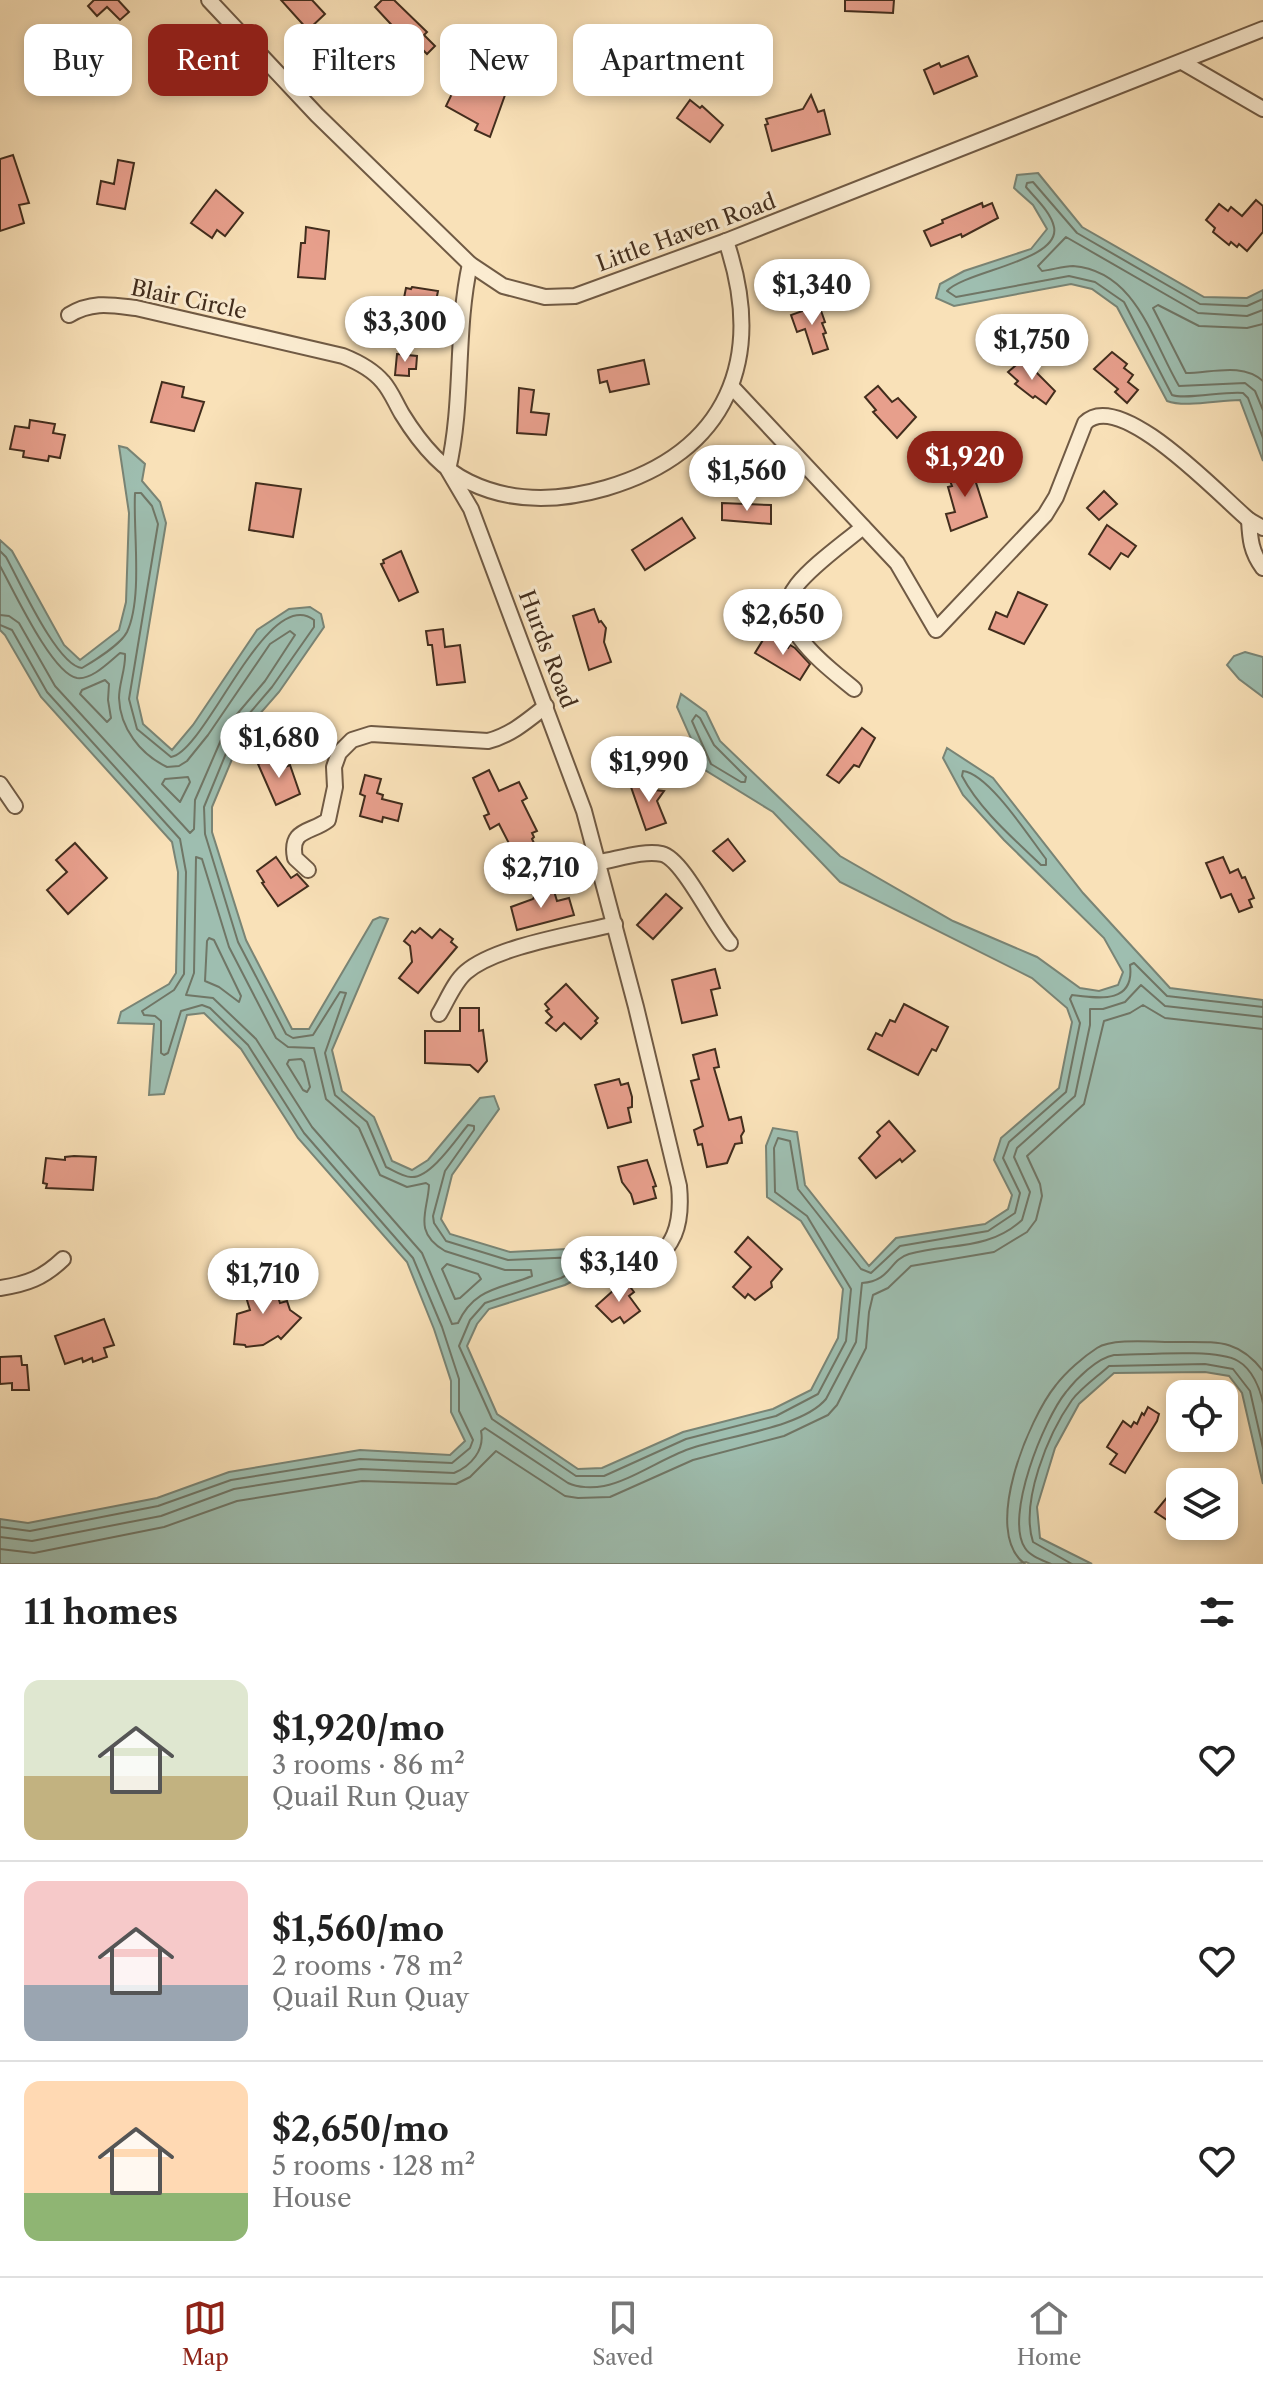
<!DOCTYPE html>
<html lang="en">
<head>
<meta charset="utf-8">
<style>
	body { margin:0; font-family:"Libre Caslon Text",serif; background:#f2f2f2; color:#222; height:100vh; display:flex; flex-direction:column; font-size:30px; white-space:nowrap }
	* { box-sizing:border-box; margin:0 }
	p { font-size:26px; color:#767676 }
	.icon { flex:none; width:44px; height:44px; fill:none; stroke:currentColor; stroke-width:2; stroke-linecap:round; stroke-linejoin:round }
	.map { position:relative; height:1564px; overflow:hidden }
	.details { display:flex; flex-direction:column; background:#fff; flex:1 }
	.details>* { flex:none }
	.guide { position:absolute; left:24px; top:24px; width:800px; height:72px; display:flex; gap:16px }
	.controls { position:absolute; left:1166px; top:1380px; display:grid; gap:16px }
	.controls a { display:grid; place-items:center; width:72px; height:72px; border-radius:16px; background:#fff; box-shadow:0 4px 12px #0003; font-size:40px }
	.price { position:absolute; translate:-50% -68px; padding:0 18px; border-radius:28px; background:#fff; color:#222; font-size:26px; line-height:52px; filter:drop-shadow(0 2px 4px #0008) }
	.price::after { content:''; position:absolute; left:50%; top:48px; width:24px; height:18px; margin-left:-12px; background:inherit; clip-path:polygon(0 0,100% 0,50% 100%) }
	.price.selected { background:#8f2418; color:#fff }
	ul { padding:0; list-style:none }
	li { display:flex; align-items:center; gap:24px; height:200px; padding:0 24px }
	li+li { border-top:2px solid #e0e0e0 }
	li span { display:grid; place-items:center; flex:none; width:224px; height:160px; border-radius:16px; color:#555 }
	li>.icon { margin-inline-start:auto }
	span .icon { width:96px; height:96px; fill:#fffc; stroke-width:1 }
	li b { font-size:34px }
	h2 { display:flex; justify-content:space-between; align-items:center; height:96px; padding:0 24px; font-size:34px }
	.pill { padding:0 28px; border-radius:16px; background:#fff; box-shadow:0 4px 12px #0003; font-size:28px; line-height:72px }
	.pill.selected { background:#8f2418; color:#fff }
	.menu { display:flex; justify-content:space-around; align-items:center; height:112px; border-top:2px solid #e0e0e0; background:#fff; font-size:22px; color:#767676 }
	.menu a { display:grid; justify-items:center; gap:4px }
	.menu .selected { color:#8f2418 }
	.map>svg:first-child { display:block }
	.water { fill:#9ebeb0; stroke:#798475; stroke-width:2 }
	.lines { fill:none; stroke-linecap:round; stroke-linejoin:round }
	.shore { stroke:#707666; stroke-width:2 }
	.building { fill:#e79f8c; stroke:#422d1d; stroke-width:2 }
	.minor-casing { stroke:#705a44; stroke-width:18 }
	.minor { stroke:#fbecd1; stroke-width:14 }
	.labels { text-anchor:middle; stroke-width:6; stroke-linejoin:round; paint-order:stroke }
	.street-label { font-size:22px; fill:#422d1d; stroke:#fbecd1 }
</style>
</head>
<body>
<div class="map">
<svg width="1263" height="1564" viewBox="0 0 1263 1564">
	<rect width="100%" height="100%" fill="#f9e1b8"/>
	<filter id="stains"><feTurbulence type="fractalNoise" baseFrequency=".0025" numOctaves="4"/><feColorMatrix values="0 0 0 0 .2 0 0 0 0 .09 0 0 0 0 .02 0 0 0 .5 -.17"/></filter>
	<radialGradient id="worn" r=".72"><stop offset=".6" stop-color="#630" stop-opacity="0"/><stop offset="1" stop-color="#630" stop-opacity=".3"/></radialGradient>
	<g class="water">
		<path d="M1038,173L1082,227L1204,297L1247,298L1263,290V461L1240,400C1219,400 1185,408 1167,401L1117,307L1092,289L1071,284L954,306L936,298L940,284L964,271L1031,249L1047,229L1033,205L1014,188L1017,175Z"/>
		<polygon points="119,446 127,448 145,464 142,481 160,502 166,523 137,698 143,724 172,750 193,725 257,630 289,609 310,607 321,614 324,627 279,692 243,733 212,807 212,832 246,940 292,1029 309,1029 373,920 380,917 388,919 332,1050 342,1091 374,1117 392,1161 412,1170 428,1160 480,1098 494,1096 499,1109 452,1175 441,1219 450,1234 510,1252 586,1248 590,1253 591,1272 565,1285 489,1309 477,1324 467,1346 497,1414 578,1469 602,1468 683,1432 773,1409 811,1390 838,1338 843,1289 801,1221 767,1197 766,1146 773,1128 797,1132 805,1185 869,1266 896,1238 985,1224 1008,1209 1012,1195 994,1160 1001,1138 1059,1088 1072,1022 1067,1008 1032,978 840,882 773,812 705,770 677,707 681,694 706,712 720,741 840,856 953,921 1037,957 1080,988 1099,991 1118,985 1123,972 1104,938 1004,840 963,795 943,758 947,748 993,778 1083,893 1170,988 1263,1000 1263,1484 1242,1393 1229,1376 1205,1372 1114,1373 1079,1404 1055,1448 1037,1507 1040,1538 1092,1564 1030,1564 1026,1562 1017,1564 0,1564 0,1519 28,1523 157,1498 229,1472 360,1450 450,1455 465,1441 451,1412 451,1381 434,1329 407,1262 298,1138 241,1049 204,1013 187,1015 164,1094 149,1095 154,1024 118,1023 121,1012 169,984 176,973 178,872 172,842 41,697 5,635 0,630 0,540 12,551 64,645 80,660 119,630 126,602 129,513"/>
		<polygon points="1245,652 1263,657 1263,697 1239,679 1227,665 1234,656"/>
	</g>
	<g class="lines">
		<g class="shore">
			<path d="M1263,299L1247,306L1200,304L1077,233L1033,182L1027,183L1026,187C1035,198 1051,212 1054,227C1061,261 965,271 947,291L956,297L1069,276L1095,282L1124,302L1172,395C1186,400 1224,391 1243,393L1248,398L1263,438"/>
			<path d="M1263,310L1247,316L1198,313L1066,237L1038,266L1042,271C1052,270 1063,266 1073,266C1136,271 1152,340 1179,386L1245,383L1255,391L1263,410"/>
			<path d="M1263,324L1247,328L1199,326L1158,305L1153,308L1186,373C1211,373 1242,362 1263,381"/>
			<path d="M0,551L6,557C19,580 57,666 82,668C94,661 121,644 127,632C143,598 133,531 135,493H141L152,506L158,524L129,699L137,729L171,757C206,752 267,584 314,620V627L272,687L236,729L204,807L205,834L238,942L286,1034L293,1038L313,1035L340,992L346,993L325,1053L335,1095L367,1122L386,1167C393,1170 403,1177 411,1177C430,1179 457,1138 468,1125L474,1126V1130L445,1171L433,1216L434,1223L446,1241L508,1260L578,1257L582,1259L581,1267L561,1278L485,1303L470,1320L459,1346L492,1419L576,1476H604L686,1439L776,1416L818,1394L846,1341L851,1289L807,1216L775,1192L774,1148L778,1138L790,1141L798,1189L861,1269L871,1273L900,1246L988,1231L1015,1213L1020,1193L1003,1158L1009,1142L1066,1092L1080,1023L1070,999L1072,995C1097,998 1135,1005 1130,965L1134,963L1167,996L1263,1007"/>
			<path d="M0,566C13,589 52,674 77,678C92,680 109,662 120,653L125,654C126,668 119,683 119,698C120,728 140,754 167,767L179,766L187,761L208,735L270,644L290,631L295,635L265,681L227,726L195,800L194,829L190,833L55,686L19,623L9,616L0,615"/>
			<polyline points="0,625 12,630 47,692 180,839 186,872 184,974 174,990 142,1011 144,1015 155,1016 161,1021 161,1053 164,1055 168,1053 181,1011 202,1005 210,1008 248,1045 304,1133 413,1258 442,1327 459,1379 459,1411 473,1440 470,1448 452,1463 360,1459 231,1480 158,1506 30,1531 0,1527"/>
			<polygon points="105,680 109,684 108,700 111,718 107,722 80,694 82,690"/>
			<polygon points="696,715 700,718 714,745 746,777 745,782 741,782 711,764 692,721"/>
			<path d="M963,771C989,774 1029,837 1046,859V865H1041C1013,838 980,810 962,776Z"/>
			<polygon points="188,777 190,782 180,802 162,784 165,779"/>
			<path d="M196,857L202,859L229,947L276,1038L288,1047L314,1048L326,1099L359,1128L380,1175L407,1187L426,1183L429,1185C428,1211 412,1232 445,1251L505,1270H531L532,1276C500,1289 474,1288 458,1323L452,1324L422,1253L312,1127L256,1039L213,998L186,995L194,973Z"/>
			<polygon points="209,938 214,940 241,996 239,1002 219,987 205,981 207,941"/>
			<polygon points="301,1059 304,1062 310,1087 307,1092 303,1090 287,1064 289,1060"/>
			<polygon points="447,1264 478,1274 481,1279 460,1298 455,1299 442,1269"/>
			<path d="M0,1537L32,1541L161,1516L234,1489L361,1469L454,1473C471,1466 485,1450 481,1431L485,1428L568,1483C578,1488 593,1488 604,1486C630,1481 663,1458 689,1449C725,1436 802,1428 826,1399L856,1342L862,1283C891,1281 889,1260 909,1254C949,1243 988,1251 1022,1220L1030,1192L1014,1157L1017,1148L1075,1096L1090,1025V1009H1103L1125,1002L1141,985L1165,1006L1263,1017"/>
			<polyline points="0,1549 34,1553 164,1527 237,1501 362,1481 456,1484 470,1477 496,1451 565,1496 578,1498 610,1497 693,1460 784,1436 828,1415 837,1405 866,1348 869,1312 873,1295 888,1288 911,1266 994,1252 1027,1232 1036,1220 1042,1196 1040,1184 1027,1156 1084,1104 1104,1021 1130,1013 1143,1005 1165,1018 1263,1029"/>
			<path d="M1025,1564C981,1532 1029,1418 1056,1385C1066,1372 1083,1357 1097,1348C1114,1337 1161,1343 1182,1342C1219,1342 1239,1340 1263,1371"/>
			<path d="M1051,1564C1042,1560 1030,1556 1025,1548C1004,1517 1044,1419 1066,1392C1076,1379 1097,1358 1114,1355C1140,1355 1217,1348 1238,1361C1252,1369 1260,1388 1263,1403"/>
			<path d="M1072,1564L1033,1542C1020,1502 1048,1434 1072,1400C1081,1388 1097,1377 1109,1366L1205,1364L1233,1369L1250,1391L1263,1448"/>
		</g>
	</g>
	<g class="building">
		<polygon points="94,0 118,0 129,12 120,20 107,7 97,16 88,6"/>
		<polygon points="281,0 312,0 325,14 308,30"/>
		<polygon points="382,0 394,0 427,32 424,35 435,46 427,54 416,43 412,47 375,7"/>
		<polygon points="845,0 894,0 893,13 845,11"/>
		<polygon points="170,36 200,66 185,80 156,50"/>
		<polygon points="968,56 977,76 934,94 924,70 939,63 941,67"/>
		<polygon points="461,75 505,95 490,137 475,130 478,124 446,106"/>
		<polygon points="811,95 818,112 824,110 830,134 772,151 765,125 768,124 766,119 803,109"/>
		<polygon points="690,100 700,108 702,106 723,125 710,142 677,118"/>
		<polygon points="13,155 29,203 19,205 24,223 0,231 0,159"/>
		<polygon points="118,160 134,163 125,209 97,204 101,181 114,184"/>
		<polygon points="216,190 243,213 225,236 217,230 212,238 191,223"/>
		<polygon points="1256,200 1263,206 1263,232 1247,251 1239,244 1237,247 1231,242 1229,245 1213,232 1215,228 1206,220 1219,204 1228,211 1231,207 1242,216"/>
		<polygon points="982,203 983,207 992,203 998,218 962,237 961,234 931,246 924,231 943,223 942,220"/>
		<polygon points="306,227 329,231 325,279 298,277 301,243 305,243"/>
		<polygon points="412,287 438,291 435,306 428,305 427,312 402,308 406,288 411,289"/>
		<polygon points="819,305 825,322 822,323 826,333 823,334 828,349 813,354 805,329 797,332 791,315"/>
		<polygon points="1112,352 1127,364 1124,368 1133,375 1128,382 1138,390 1127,403 1115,392 1118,389 1094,369"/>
		<polygon points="397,354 417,356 416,369 409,369 409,376 395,375"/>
		<polygon points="1023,359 1055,391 1046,404 1035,396 1033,398 1015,384 1018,381 1008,372"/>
		<polygon points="644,360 649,384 610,392 607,381 600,383 598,370"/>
		<polygon points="162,382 184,387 182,397 204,402 194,431 151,422"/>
		<polygon points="878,386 892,402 898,398 916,417 897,438 873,412 876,410 865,397"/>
		<polygon points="519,388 534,390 531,412 549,414 546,435 517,433"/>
		<polygon points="30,420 55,424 53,433 65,435 60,458 49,456 48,461 23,457 24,451 10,449 15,426 29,428"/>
		<polygon points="970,464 987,517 951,531 946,514 955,512 948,487 952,486 950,481 952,481 949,470"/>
		<polygon points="256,483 301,489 293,537 249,530"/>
		<polygon points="1104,491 1117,504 1099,520 1087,508"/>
		<polygon points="722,503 771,505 771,524 722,520"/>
		<polygon points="682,518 695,538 645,570 632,550"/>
		<polygon points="1107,525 1136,546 1128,557 1121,553 1110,569 1089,554"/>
		<polygon points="401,551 418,592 399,601 381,564 384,563 383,560"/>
		<polygon points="1018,592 1047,605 1024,644 989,629 996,612 1007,617"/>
		<polygon points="594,609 599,622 601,621 606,628 604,642 611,662 589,670 573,616"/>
		<polygon points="443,629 445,647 460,645 465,682 437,685 432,645 428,645 426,631"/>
		<polygon points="766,635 788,648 790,645 795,648 810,664 800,680 755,653"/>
		<polygon points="862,728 875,738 859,767 854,765 839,783 827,775"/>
		<polygon points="279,755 285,767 290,765 300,794 276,805 258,764"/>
		<polygon points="489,770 499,791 519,782 527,798 522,801 537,831 532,833 534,837 532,839 537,849 517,859 499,824 490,829 484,816 489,814 473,778"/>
		<polygon points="365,775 381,779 377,793 383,795 382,799 402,804 398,821 383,817 382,822 360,816 365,796 360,794"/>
		<polygon points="651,780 654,790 664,791 657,801 666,823 646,830 631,787"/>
		<polygon points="728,839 745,861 733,871 713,851"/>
		<polygon points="75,843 107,878 68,914 47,890 67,872 56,860"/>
		<polygon points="276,857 291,878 297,874 308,886 278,906 262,883 264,882 257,871"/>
		<polygon points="1223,857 1230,873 1238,869 1242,878 1245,877 1254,898 1249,900 1252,907 1239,912 1231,894 1221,898 1206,863"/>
		<polygon points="548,889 554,891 557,901 569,898 574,915 517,930 511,907 533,899 537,891"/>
		<polygon points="666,894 682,908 653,939 637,925"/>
		<polygon points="420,928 432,938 440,929 453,939 451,942 457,947 418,993 399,978 412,962 410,946 404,941 412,931 415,933"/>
		<polygon points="715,969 720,988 711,990 717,1015 682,1023 672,980"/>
		<polygon points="566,984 598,1018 595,1021 597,1023 581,1039 564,1023 556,1031 546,1023 552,1017 546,1011 549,1009 545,1004"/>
		<polygon points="904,1004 948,1027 936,1051 932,1049 918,1075 868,1049 876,1033 882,1036 890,1020 895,1022"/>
		<polygon points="460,1008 479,1008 479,1031 483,1030 487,1061 478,1072 470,1065 425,1063 425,1031 460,1031"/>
		<polygon points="715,1049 719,1067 714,1068 729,1120 741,1117 744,1131 741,1136 742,1143 735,1144 727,1163 707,1167 702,1144 698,1145 694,1130 703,1126 691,1081 699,1079 693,1055"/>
		<polygon points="619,1079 621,1085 628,1083 632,1097 632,1107 628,1108 631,1122 608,1128 595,1085"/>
		<polygon points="889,1121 915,1151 902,1162 900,1159 876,1178 859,1158 880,1136 877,1132"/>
		<polygon points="74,1156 96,1157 93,1190 46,1188 47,1184 43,1183 46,1158 65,1160 65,1157"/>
		<polygon points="647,1160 656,1186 653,1187 656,1198 634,1204 631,1194 622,1182 618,1167"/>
		<polygon points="748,1237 782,1269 771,1282 772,1287 755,1300 748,1294 745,1298 733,1287 751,1267 735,1252"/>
		<polygon points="272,1278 280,1303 287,1301 290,1310 301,1318 281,1339 278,1336 263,1345 246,1347 245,1345 234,1344 237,1314 250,1310 243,1287"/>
		<polygon points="625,1280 634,1292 629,1296 640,1311 624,1323 620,1317 612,1322 596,1306"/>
		<polygon points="104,1319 114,1345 104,1348 107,1357 93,1362 92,1358 83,1362 82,1358 65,1364 55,1336"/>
		<polygon points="21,1356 22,1365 27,1365 29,1390 12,1390 12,1383 0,1384 0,1357"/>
		<polygon points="1148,1407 1159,1414 1157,1421 1125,1473 1110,1464 1117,1454 1107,1447 1123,1421 1131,1427 1134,1422 1137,1424 1142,1413 1144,1415"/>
		<polygon points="1169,1495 1180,1505 1180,1510 1170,1522 1155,1512"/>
	</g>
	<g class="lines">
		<g class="minor-casing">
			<g id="minor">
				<polyline points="209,0 317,115 470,264 503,286 545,297 575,296 726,241 1263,29"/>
				<polyline points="1182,62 1263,109"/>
				<path d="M470,264C455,332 464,402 448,470L471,509L584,811L636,1007L679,1186C683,1227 674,1246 643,1273"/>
				<path d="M69,315C92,301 111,305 136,308L343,356C358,362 373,370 383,382C391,391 396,404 402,414C418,440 441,469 469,482C512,503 561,501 606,488C728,452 766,359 726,241"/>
				<path d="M732,387L897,563L936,630L1045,515L1056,497L1085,423C1120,387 1222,498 1249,520"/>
				<path d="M1263,528L1249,520C1250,539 1251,552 1263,568"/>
				<path d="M854,689C828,667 766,624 797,585C814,564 843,544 863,527"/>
				<polyline points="0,784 15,806"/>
				<path d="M600,862C618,859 644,850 662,854C683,859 713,924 730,943"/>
				<path d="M308,870L295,858C289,828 312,833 328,820L335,787L334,767L339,753L352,740L371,734L488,741C511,735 527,721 546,706"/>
				<path d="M439,1014C447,1001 454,982 466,972C496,946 576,934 615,924"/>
				<path d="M0,1288C27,1284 43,1278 63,1259"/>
			</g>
		</g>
		<use href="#minor" class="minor"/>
	</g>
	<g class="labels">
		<g class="street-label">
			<text transform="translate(686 232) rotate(-20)" y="8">Little Haven Road</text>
			<text transform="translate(189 299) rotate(12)" y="8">Blair Circle</text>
			<text transform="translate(548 649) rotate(69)" y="8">Hurds Road</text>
		</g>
	</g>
	<rect width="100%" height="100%" filter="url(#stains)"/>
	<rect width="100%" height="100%" fill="url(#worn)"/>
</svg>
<div class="controls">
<a><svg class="icon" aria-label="locate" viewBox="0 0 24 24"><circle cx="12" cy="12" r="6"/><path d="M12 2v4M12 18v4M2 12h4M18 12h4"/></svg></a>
<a><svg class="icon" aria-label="layers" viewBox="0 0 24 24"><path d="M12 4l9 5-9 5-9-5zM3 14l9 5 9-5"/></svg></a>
</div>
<b class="price" style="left:812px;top:327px">$1,340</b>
<b class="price" style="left:405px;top:364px">$3,300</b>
<b class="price" style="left:1032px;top:382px">$1,750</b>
<b class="price selected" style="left:965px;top:499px">$1,920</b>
<b class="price" style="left:747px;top:513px">$1,560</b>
<b class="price" style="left:783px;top:657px">$2,650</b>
<b class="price" style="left:279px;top:780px">$1,680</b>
<b class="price" style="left:649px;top:804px">$1,990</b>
<b class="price" style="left:541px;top:910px">$2,710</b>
<b class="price" style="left:619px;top:1304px">$3,140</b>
<b class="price" style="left:263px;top:1316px">$1,710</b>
<div class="guide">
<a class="pill">Buy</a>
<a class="pill selected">Rent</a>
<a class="pill">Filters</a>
<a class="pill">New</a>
<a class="pill">Apartment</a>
</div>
</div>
<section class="details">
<h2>11 homes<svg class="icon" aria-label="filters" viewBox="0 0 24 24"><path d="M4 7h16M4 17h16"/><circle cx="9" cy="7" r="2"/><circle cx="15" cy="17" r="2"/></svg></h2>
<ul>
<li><span style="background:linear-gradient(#dfe7d0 60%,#c2b280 0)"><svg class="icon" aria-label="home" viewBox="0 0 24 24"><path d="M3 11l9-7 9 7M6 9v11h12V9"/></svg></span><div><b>$1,920/mo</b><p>3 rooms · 86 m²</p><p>Quail Run Quay</p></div><svg class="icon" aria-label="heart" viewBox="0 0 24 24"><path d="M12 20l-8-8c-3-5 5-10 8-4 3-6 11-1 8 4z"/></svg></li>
<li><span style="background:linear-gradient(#f6c9c9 65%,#9aa5b1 0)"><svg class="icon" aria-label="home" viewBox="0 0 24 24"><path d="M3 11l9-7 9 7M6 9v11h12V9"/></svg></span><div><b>$1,560/mo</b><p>2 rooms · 78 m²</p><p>Quail Run Quay</p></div><svg class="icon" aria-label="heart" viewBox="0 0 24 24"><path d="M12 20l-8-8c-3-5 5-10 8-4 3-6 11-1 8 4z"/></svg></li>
<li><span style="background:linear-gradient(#ffd9b3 70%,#8fb573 0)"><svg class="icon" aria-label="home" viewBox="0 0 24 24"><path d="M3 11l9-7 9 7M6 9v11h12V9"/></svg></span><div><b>$2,650/mo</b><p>5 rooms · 128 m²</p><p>House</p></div><svg class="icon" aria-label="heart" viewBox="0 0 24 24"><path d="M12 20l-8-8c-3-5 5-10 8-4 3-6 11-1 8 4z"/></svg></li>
</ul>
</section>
<nav class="menu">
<a class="selected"><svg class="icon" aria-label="map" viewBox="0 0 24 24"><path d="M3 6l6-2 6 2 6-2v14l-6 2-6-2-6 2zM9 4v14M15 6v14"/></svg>Map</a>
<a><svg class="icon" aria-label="saved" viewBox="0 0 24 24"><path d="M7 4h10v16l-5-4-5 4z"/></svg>Saved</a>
<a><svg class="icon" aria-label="home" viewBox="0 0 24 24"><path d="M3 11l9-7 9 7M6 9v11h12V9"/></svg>Home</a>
</nav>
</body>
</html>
